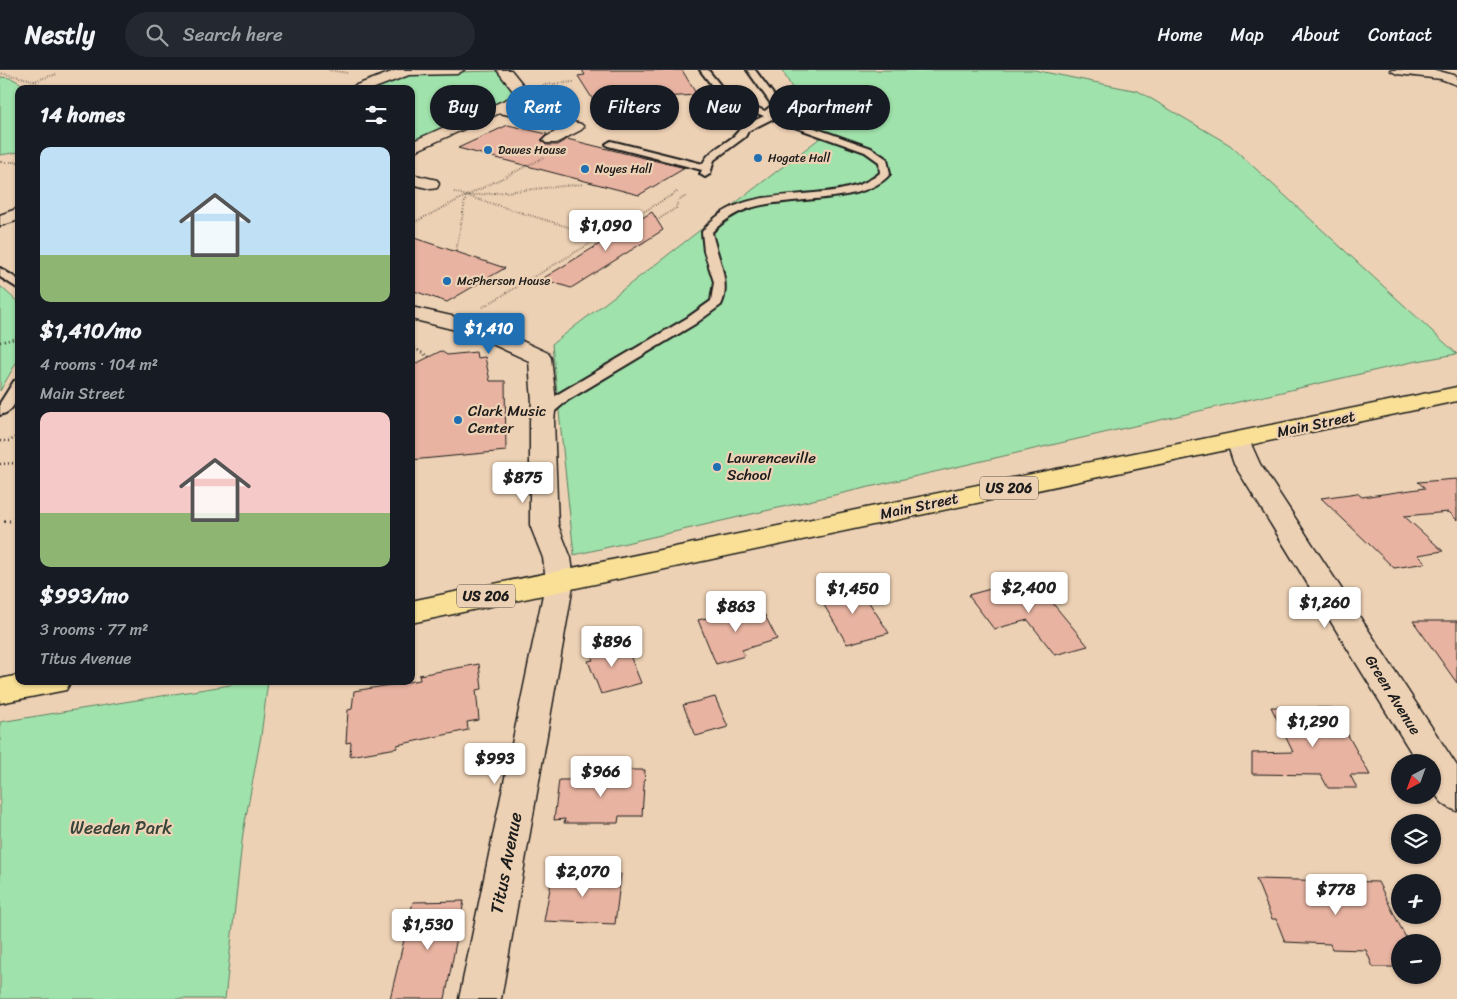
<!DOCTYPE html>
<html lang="en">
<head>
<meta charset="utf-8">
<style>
	body { margin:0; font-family:Sriracha,sans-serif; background:#242831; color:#f1f3f6; height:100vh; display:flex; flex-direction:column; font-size:19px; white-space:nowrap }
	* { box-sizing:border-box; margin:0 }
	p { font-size:16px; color:#9ea1a6 }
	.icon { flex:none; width:28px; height:28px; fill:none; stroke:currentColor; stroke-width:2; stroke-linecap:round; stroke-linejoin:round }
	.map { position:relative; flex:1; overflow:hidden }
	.side { position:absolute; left:15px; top:15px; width:400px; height:600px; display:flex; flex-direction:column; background:#171b24; border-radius:10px; box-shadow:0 1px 4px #0004 }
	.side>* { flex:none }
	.banner { position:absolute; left:430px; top:15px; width:475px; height:45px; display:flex; gap:10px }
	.needle { width:32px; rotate:221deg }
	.tools { position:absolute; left:1391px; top:684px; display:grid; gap:10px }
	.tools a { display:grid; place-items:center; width:50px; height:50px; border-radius:50%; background:#171b24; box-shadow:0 1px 4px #0004; font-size:25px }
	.price { position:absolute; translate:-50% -42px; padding:0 11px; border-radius:5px; background:#fff; color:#222; font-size:16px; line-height:32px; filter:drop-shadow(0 1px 2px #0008) }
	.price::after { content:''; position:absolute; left:50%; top:30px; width:15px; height:11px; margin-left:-8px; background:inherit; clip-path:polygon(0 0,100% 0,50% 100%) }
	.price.current { background:#1f6fb2; color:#fff }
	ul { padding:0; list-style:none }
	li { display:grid; align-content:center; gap:10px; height:265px; padding:0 25px }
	li span { display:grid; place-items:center; height:155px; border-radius:10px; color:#555 }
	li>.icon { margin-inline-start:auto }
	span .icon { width:90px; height:90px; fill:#fffc; stroke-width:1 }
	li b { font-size:21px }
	h2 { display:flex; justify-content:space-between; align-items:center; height:60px; padding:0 25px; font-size:21px }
	.tag { padding:0 18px; border-radius:22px; background:#171b24; box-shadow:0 1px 4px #0004; font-size:18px; line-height:45px }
	.tag.current { background:#1f6fb2; color:#fff }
	header { display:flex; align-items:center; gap:30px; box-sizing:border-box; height:70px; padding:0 25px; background:#171b24; border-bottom:1px solid #363941 }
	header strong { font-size:24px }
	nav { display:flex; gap:28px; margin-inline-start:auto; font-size:18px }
	.search { width:350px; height:45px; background:#242831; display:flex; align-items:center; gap:12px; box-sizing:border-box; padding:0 18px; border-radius:28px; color:#9ea1a6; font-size:19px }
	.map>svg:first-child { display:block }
	.green { fill:#a0e2ab; stroke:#5e7f64 }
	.building { fill:#e8b3a1; stroke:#1c1c1c }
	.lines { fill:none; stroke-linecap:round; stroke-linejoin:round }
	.lane-casing { stroke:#1c1c1c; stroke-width:4 }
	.street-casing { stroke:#1c1c1c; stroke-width:3 }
	.highway-casing { stroke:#1c1c1c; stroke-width:3 }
	.path-far2 { stroke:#1c1c1c; stroke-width:2; stroke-dasharray:0.5 2; stroke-linecap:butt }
	.path-far1 { stroke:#1c1c1c; stroke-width:2.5; stroke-dasharray:1 3; stroke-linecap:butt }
	.path { stroke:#1c1c1c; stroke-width:3; stroke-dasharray:1 4; stroke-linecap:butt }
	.lane { fill:#edd1b4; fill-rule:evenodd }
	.street { fill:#edd1b4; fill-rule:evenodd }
	.highway { fill:#f9e096; fill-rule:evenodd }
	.poi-dot { fill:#1f6fb2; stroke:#edd1b4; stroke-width:2 }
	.labels { text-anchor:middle; stroke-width:4.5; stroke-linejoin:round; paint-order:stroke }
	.far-poi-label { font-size:12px; fill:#1c1c1c; stroke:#edd1b4; text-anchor:start }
	.shield { fill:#edd1b4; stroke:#5b524a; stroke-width:1 }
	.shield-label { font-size:14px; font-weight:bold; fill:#1c1c1c }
	.poi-label { font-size:15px; fill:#1c1c1c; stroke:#edd1b4; text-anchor:start }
	.street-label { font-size:15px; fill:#1c1c1c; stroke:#edd1b4 }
	.near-park-label { font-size:18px; fill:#364439; stroke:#edd1b4 }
	.near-street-label { font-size:18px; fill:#1c1c1c; stroke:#edd1b4 }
</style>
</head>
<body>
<header>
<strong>Nestly</strong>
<div class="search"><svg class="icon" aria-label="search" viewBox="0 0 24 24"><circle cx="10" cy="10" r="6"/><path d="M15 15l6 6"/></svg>Search here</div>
<nav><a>Home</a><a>Map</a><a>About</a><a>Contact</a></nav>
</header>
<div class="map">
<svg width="1457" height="929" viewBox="0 0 1457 929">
	<rect width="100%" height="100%" fill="#edd1b4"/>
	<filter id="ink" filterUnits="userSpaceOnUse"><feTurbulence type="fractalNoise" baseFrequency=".02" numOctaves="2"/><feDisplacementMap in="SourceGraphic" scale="10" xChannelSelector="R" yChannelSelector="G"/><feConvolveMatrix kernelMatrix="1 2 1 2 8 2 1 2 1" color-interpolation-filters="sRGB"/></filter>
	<g filter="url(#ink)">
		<g class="green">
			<polygon points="782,0 1034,0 1138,21 1230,75 1457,284 1412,292 574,485 552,274 820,68"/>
			<polygon points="497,1 518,26 411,74 411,19 367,19 409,3"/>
			<polygon points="0,7 11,8 31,19 19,19 19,82 0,85"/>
			<polygon points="0,216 19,233 19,288 0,321"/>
			<polygon points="255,611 268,611 261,666 243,763 225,929 0,929 0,652"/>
		</g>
		<g class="building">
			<polygon points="582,0 682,0 697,25 610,30 597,36 578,6 585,5"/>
			<polygon points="508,55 547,64 541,70 546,75 557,75 567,69 685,98 639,125 458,78"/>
			<polygon points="652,142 663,160 571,218 542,209"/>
			<polygon points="411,167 505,198 447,232 411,220"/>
			<polygon points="441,281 447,285 476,282 477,288 485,287 490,311 505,311 506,381 411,390 411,296"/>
			<polygon points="1457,409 1457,450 1449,442 1404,446 1443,481 1418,485 1426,493 1394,498 1321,428 1357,423 1362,427 1425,418 1418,412"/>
			<polygon points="1032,508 1088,576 1055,585 1028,550 994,559 968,525"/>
			<polygon points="844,519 846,523 861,520 889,563 847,574 818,525"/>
			<polygon points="761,538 777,569 742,580 745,586 716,594 698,550 745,539 747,541"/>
			<polygon points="1413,551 1457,551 1457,613"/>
			<polygon points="613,570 619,586 629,583 641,613 601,624 588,591 593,590 587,577"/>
			<polygon points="479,594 482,619 476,620 479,650 467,652 468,660 397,675 397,678 350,686 351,672 346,673 348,640 352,639 354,621 420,610 419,605"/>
			<polygon points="715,627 728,657 696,666 683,635"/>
			<polygon points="1271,637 1333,638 1370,705 1350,705 1357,718 1328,718 1321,705 1252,704 1252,683 1293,682"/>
			<polygon points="621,700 645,700 642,746 619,746 618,753 564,753 565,749 554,750 559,710 569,710 570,708 621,707"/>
			<polygon points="553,802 621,804 615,854 544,851"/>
			<polygon points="1256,809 1378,812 1408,872 1400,872 1400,897 1373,897 1366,880 1332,879 1330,874 1285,872 1276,849 1272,849"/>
			<polygon points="464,831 445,929 390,929 413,832"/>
		</g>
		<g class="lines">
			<g class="lane-casing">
				<g id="lane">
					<path d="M700,0H708L729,26L765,41L772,35L747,0H755L781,35L772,43L871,78L887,89L890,104C863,136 786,125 747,139C733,144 722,152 712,162C716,184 732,214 721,235L695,254L568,330L555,341L548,352H538L536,349L545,335L558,324L687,248L711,231L714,212L704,181L702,162C745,104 834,141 880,103L879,92L865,82L772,49L748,61L745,67L714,90L710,104L705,107L700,104L702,100L608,76L606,74L611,71L703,94C709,77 733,73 741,57L764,46L723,30Z"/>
					<polygon points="0,198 19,210 19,219 0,207"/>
					<path d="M19,310C19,324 17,341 0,345V333L14,311Z"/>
				</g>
			</g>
			<g class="street-casing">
				<g id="street">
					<polygon points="397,0 464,0 457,4 409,5 372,19 352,19 354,16"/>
					<polygon points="497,0 511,0 532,26 530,29 512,37 581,54 584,57 581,60 556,73 546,73 543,70 546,67 562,58 500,43 411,83 411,72 516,25"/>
					<polygon points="1390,0 1435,0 1457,6 1457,15 1441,9 1397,4"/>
					<polygon points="411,104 437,110 439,114 437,118 431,119 411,114"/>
					<polygon points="19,138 19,150 0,156 0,145"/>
					<polygon points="411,237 483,253 548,283 551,288 556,332 554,351 558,455 571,488 574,510 501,929 459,929 546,510 543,488 530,455 530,351 532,332 529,291 468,263 411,249"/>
					<path d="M1238,363L1247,365L1260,394L1457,696V741C1432,732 1432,716 1432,692H1417L1234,394L1226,370L1229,365Z"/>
				</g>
			</g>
			<g class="highway-casing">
				<g id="highway">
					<polygon points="1457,317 1457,331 411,553 411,531"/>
					<polygon points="19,605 19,611 71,611 66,620 0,633 0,609"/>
				</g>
			</g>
			<g class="path-far2">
				<polyline points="329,0 348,3"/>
				<polyline points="0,3 29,9 39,14 40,19"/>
				<polyline points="34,11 57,4"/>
				<polyline points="543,15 574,12"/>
				<polyline points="609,56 627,46 631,40 625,30"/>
				<polyline points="0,92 19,92"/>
				<polyline points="454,122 601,167"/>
				<polyline points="659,149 676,138 678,131 688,125"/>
				<polyline points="411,154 466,126 584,114"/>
				<polyline points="456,182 466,126 545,87"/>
				<polyline points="483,237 677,122"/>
			</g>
			<g class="path-far1">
				<polyline points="0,272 19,268"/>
				<polyline points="411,276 429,287"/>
				<polyline points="0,371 10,371 19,364"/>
				<polyline points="0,394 19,393"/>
				<polyline points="19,428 19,430"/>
			</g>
			<polyline class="path" points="4,451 19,451"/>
			<use href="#lane" class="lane"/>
			<use href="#street" class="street"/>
			<use href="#highway" class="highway"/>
		</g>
	</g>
	<g class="poi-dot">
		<circle cx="488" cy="80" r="5"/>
		<circle cx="758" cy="88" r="5"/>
		<circle cx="585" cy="99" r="5"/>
		<circle cx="447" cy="211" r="5"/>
		<circle cx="458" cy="350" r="5"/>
		<circle cx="717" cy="397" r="5"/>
	</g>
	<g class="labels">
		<g class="far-poi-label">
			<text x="498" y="84">Dawes House</text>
			<text x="768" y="92">Hogate Hall</text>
			<text x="595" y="103">Noyes Hall</text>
			<text x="457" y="215">McPherson House</text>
		</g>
		<g class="shield">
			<rect x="980" y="406.5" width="58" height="23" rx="4"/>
			<rect x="457" y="514.5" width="58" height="23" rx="4"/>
		</g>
		<g class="shield-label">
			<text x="1009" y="423">US 206</text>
			<text x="486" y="531">US 206</text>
		</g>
		<g class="poi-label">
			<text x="468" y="346">Clark Music<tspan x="468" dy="17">Center</tspan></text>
			<text x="727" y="393">Lawrenceville<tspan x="727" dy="17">School</tspan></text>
		</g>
		<g class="street-label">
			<text transform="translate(1316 354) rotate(-12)" y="5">Main Street</text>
			<text transform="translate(919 436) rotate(-12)" y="5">Main Street</text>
			<text transform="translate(1393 625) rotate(58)" y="5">Green Avenue</text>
		</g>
		<g class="near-park-label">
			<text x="121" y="764">Weeden Park</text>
		</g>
		<g class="near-street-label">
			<text transform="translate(506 793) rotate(-79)" y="6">Titus Avenue</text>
		</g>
	</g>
</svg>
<div class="tools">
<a><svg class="needle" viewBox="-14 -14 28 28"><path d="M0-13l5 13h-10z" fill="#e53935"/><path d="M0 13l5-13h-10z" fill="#9ea1a6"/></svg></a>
<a><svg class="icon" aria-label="layers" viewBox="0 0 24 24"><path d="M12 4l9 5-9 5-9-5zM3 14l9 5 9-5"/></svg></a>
<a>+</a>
<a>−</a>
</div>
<b class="price" style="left:606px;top:182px">$1,090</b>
<b class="price current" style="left:489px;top:285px">$1,410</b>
<b class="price" style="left:523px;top:434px">$875</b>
<b class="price" style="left:1029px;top:544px">$2,400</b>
<b class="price" style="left:853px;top:545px">$1,450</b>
<b class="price" style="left:1325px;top:559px">$1,260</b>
<b class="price" style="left:736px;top:563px">$863</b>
<b class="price" style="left:612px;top:598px">$896</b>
<b class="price" style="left:1313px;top:678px">$1,290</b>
<b class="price" style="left:495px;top:715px">$993</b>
<b class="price" style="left:601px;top:728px">$966</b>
<b class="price" style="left:583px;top:828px">$2,070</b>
<b class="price" style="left:1336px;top:846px">$778</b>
<b class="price" style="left:428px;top:881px">$1,530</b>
<div class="banner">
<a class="tag">Buy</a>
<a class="tag current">Rent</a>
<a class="tag">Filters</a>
<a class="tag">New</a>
<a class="tag">Apartment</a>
</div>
<section class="side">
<h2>14 homes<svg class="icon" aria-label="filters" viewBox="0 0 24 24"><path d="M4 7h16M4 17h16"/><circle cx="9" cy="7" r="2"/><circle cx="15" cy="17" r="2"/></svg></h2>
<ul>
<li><span style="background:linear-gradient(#bfe0f5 70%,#8fb573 0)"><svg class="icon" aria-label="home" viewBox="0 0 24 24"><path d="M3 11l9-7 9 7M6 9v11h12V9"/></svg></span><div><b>$1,410/mo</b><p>4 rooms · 104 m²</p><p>Main Street</p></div></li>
<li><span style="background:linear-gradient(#f6c9c9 65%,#8fb573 0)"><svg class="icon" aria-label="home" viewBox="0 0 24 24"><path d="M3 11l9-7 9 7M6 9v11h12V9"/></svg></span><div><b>$993/mo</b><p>3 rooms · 77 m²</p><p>Titus Avenue</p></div></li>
</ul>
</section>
</div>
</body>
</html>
